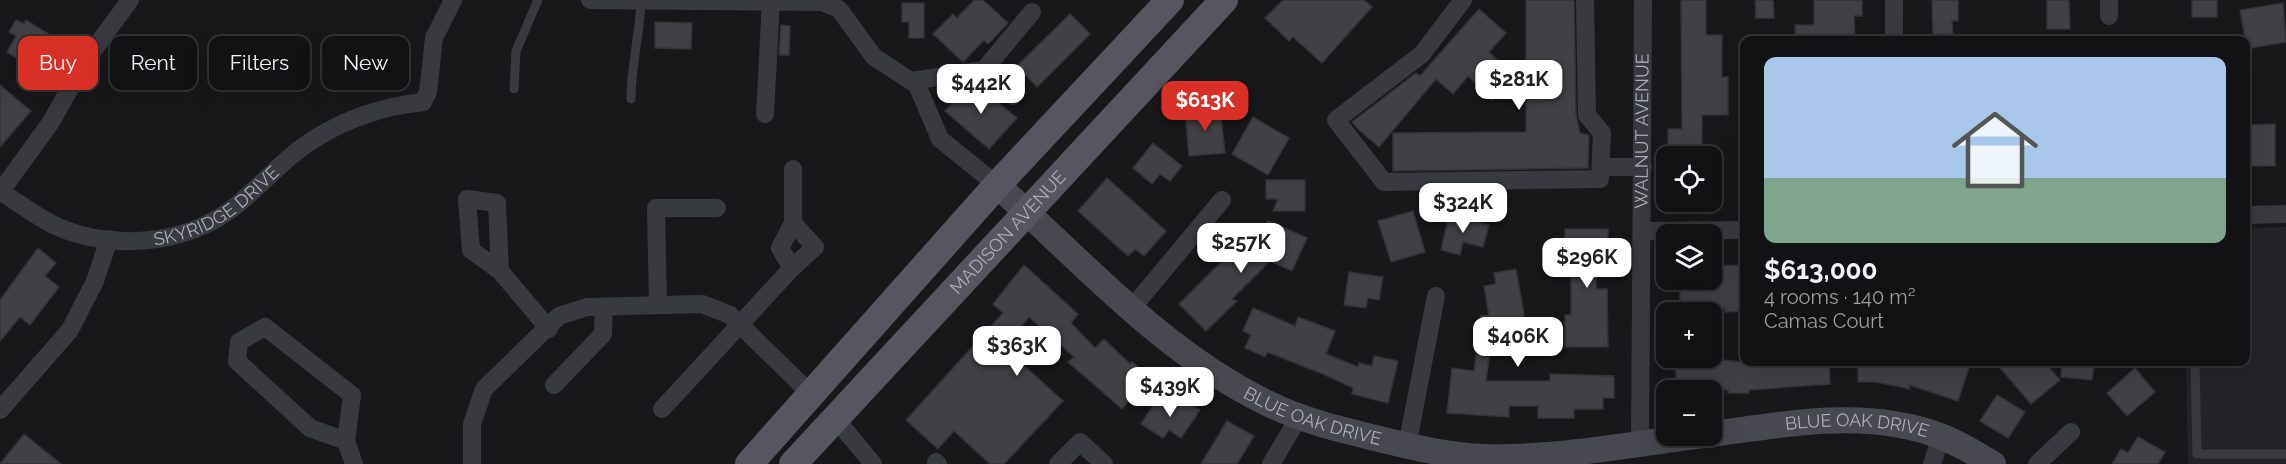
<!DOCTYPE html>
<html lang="en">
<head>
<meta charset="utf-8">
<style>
	body { margin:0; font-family:Raleway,sans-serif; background:#1b1b1d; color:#f1f3f6; height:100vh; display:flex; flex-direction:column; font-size:22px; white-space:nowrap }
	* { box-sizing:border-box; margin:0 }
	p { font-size:20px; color:#9c9ea0 }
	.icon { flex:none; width:33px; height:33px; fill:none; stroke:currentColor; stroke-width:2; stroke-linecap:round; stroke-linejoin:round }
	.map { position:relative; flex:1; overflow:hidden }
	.sheet { position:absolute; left:1740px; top:36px; width:510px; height:330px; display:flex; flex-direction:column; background:#121214; border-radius:12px; box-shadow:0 6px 24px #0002,0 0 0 2px #313234 }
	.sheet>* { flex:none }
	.guide { position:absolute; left:18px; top:36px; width:570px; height:54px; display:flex; gap:12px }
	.tools { position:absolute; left:1656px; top:146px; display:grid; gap:12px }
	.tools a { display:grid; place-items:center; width:66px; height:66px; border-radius:12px; background:#121214; box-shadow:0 6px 24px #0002,0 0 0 2px #313234; font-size:30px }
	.price { position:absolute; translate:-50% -51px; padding:0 14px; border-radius:12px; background:#fff; color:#222; font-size:20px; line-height:39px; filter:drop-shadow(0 2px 3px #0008) }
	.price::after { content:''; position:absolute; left:50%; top:36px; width:18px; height:14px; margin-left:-9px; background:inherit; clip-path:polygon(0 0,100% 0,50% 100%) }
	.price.active { background:#d93025; color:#fff }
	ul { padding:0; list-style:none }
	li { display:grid; align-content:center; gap:12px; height:318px; padding:0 24px }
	li span { display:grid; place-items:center; height:186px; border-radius:12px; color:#555 }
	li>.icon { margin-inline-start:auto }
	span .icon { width:108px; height:108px; fill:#fffc; stroke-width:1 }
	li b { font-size:26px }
	.pill { padding:0 21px; border-radius:12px; background:#121214; box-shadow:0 6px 24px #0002,0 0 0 2px #313234; font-size:21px; line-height:54px }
	.pill.active { background:#d93025; color:#fff }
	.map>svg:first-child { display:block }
	.built { fill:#242428 }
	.building { fill:#404045; stroke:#333237; stroke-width:1.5 }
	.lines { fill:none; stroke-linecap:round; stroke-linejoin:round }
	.lane { stroke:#393940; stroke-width:9 }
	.street { stroke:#393940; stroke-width:18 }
	.secondary { stroke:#474850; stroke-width:26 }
	.primary { stroke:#55565f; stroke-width:28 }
	.labels { text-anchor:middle; stroke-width:5; stroke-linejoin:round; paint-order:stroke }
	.street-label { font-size:18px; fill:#a9adbb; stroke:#131316 }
</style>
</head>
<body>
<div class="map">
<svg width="2286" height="464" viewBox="0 0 2286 464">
	<rect width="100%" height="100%" fill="#18181b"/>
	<polygon class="built" points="2286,227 2286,464 2188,464 2186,362 2246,362 2246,228"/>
	<g class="building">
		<polygon points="974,0 983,0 1008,23 988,44 984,40 963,62 933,34 953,14 957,18"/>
		<polygon points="1283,0 1364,0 1372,7 1322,63 1293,37 1289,41 1265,18"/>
		<polygon points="1526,0 1574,0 1576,115 1580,133 1589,135 1588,168 1393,171 1393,133 1526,132"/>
		<polygon points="1681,0 1706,0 1706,35 1722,35 1722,77 1728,77 1728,115 1702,115 1702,156 1668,156 1668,129 1682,129"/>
		<polygon points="1755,0 1773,0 1774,18 1756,18"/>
		<polygon points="1814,0 1862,0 1862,16 1854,16 1855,40 1796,40 1795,25 1814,25"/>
		<polygon points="1932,0 1958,0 1958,21 1952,21 1953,34 1933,35"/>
		<polygon points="2047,0 2069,0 2070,29 2047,29"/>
		<rect x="2192" y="0" width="25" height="17"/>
		<polygon points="902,3 924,3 924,38 909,38 909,22 902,22"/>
		<polygon points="2283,3 2286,42 2247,49 2240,10"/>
		<polygon points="1479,9 1506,33 1489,52 1516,78 1493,100 1468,76 1453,94 1436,79 1379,147 1358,129 1352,122 1416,73 1420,76"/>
		<polygon points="1070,14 1090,34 1037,87 1017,66"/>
		<polygon points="16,20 24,24 26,20 60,41 52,55 37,47 26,64 7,52 16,36 9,32"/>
		<polygon points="655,22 692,23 691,49 655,48"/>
		<polygon points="781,25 790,26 789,55 779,55"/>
		<polygon points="974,83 1017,118 989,149 945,111 970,84"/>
		<polygon points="0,85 31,111 0,147"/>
		<polygon points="1220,107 1225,153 1189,156 1185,111"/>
		<polygon points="1253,117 1289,138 1268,175 1232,154"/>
		<polygon points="2275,124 2275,166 2246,166 2246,125"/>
		<polygon points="1153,143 1182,166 1170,181 1160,174 1152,184 1133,168"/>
		<polygon points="1107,178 1166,231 1144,256 1135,249 1128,256 1078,211"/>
		<polygon points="1266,180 1305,180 1305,211 1273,211 1278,199 1266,199"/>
		<polygon points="1413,211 1425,252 1391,262 1378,221"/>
		<polygon points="1449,215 1489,225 1483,247 1463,242 1460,255 1441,250"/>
		<polygon points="1268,221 1307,238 1292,271 1270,261 1232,299 1237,301 1206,331 1179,304 1236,247 1250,261"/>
		<polygon points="1565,229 1608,229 1608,264 1596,264 1596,289 1607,289 1608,347 1565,347 1565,315 1571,315 1571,264 1565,264"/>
		<polygon points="38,248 56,263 45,276 59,287 30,325 20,317 0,341 0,300"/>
		<polygon points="1024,265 1078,314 1071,323 1095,348 1104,339 1130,364 1132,362 1149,376 1122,409 1068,362 1074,357 1029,317 1007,344 1021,357 1018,360 1063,401 1004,464 990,464 954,431 938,449 906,420 1003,313 993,304"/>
		<polygon points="1744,265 1744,311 1725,312 1725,308 1680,309 1680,279 1712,279 1712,266"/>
		<polygon points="1516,269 1524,314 1518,355 1490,351 1486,381 1550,381 1550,374 1614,376 1614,398 1603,398 1603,409 1574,409 1574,418 1538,418 1538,406 1509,406 1509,417 1447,413 1452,368 1474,371 1481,315 1489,316 1484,286 1496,284 1494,273"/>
		<polygon points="1349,272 1383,277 1379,300 1368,298 1366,308 1344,305"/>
		<polygon points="1253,308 1295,326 1298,317 1335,331 1326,354 1358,367 1359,363 1372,366 1374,356 1398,361 1388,403 1352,394 1353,388 1323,374 1267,352 1265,357 1245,348 1251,335 1243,331"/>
		<polygon points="1676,357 1711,357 1711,359 1744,362 1829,362 1830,384 1749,390 1749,393 1728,393 1728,390 1676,390"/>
		<polygon points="1858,362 1962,362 1970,364 1958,401 1909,385 1910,389 1876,382 1858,382"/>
		<polygon points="1995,362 2044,362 2060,380 2031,404"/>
		<polygon points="2062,362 2094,362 2092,380 2061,377"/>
		<polygon points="2135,368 2155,392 2127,416 2107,393"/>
		<polygon points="1997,395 2025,412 2008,438 1980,421"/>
		<polygon points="1159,396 1176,408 1182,399 1200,410 1181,438 1169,430 1163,438 1141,424"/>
		<polygon points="1227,421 1254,436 1237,464 1201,464"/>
		<polygon points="24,434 61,464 0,464"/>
		<polygon points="2138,437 2165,452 2158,464 2112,464 2121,449 2128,453"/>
	</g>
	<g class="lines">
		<g class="lane">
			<polyline points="514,89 516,51 538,0"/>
			<path d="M631,99C631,65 640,34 641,0"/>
			<polyline points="2195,362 2197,454 2286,454"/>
		</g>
		<g class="street">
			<polyline points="590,0 822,2 839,9 874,57 917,85 940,139 997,185"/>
			<polyline points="1463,0 1422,54 1336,120 1384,182 1600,179 1602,133 1587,115 1585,0"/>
			<polyline points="2109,0 2109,16"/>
			<polyline points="1894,40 1894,0"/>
			<polyline points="984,70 1012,96"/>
			<polyline points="912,81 984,70 1032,12"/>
			<polyline points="765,114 771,1"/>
			<polyline points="1601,167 1643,167"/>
			<polyline points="793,169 793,223"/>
			<path id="s1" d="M0,191C19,203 38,218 58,227C112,250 181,245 229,211C259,189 284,157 316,138C348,118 386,106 423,102L428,92L434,38L453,0"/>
			<polyline points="1,191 51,122 84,63 130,0"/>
			<polyline points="2246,215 2286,214"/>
			<polyline points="1642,231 1744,230"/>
			<polyline points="500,271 471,250 467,199 497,203 500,271 549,329"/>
			<polyline points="658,305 656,208 717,208"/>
			<polyline points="1132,308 1222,200"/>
			<polyline points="554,385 603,334 604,307"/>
			<polyline points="662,409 792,268 780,248 793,223 815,247 792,268"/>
			<polyline points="0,410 70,330 95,281 109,239"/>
			<polyline points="835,418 873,464"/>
			<polyline points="346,441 310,428 237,361 239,342 265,327 352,395 346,441 354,464"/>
			<path id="s2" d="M1640,443L1643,0"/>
			<polyline points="1407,446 1436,296"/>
			<polyline points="936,462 938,464"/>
			<polyline points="472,464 472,424 484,389 559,316 587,307 702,304 730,315 812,395"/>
			<polyline points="1058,464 1080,442 1104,464"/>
			<polyline points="1271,464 1299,417"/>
			<polyline points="1932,464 1941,437"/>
			<polyline points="2037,464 2071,432"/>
		</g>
		<g class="secondary">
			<path id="s3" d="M997,185C1082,261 1162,352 1267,403C1301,420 1338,429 1375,438C1412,447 1448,456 1486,457C1557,459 1633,444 1703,435"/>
			<path id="s4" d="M1712,434C1787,424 1866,408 1940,436C1959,443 1976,454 1993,464"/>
		</g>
		<g class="primary">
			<polyline points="749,464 997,185 1170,0"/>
			<path id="s5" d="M793,464L1224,0"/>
		</g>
	</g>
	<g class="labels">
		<g class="street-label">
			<text dy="6" stroke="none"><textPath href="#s2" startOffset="312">WALNUT AVENUE</textPath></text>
			<text dy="6" stroke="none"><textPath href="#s1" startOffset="238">SKYRIDGE DRIVE</textPath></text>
			<text dy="6" stroke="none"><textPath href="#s5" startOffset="316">MADISON AVENUE</textPath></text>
			<text dy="6" stroke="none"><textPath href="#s3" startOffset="396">BLUE OAK DRIVE</textPath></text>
			<text dy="6" stroke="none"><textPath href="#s4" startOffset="146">BLUE OAK DRIVE</textPath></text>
		</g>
	</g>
</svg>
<div class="tools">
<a><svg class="icon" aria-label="locate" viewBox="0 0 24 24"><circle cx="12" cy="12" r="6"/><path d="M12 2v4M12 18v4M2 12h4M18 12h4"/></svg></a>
<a><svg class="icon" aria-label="layers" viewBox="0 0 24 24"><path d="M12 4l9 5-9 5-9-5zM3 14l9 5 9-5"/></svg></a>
<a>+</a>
<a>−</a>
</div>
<b class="price" style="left:1519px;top:111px">$281K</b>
<b class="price" style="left:981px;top:115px">$442K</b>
<b class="price active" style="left:1205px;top:132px">$613K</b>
<b class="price" style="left:1463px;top:234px">$324K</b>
<b class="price" style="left:1241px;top:274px">$257K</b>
<b class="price" style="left:1587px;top:289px">$296K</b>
<b class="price" style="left:1518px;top:368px">$406K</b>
<b class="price" style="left:1017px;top:377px">$363K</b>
<b class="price" style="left:1170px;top:418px">$439K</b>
<div class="guide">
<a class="pill active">Buy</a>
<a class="pill">Rent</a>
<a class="pill">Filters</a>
<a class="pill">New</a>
</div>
<section class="sheet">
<ul>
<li><span style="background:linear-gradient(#a9c7e8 65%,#7fa58c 0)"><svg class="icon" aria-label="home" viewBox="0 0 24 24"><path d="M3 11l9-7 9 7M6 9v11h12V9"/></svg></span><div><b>$613,000</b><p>4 rooms · 140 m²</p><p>Camas Court</p></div></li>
</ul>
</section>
</div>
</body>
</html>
